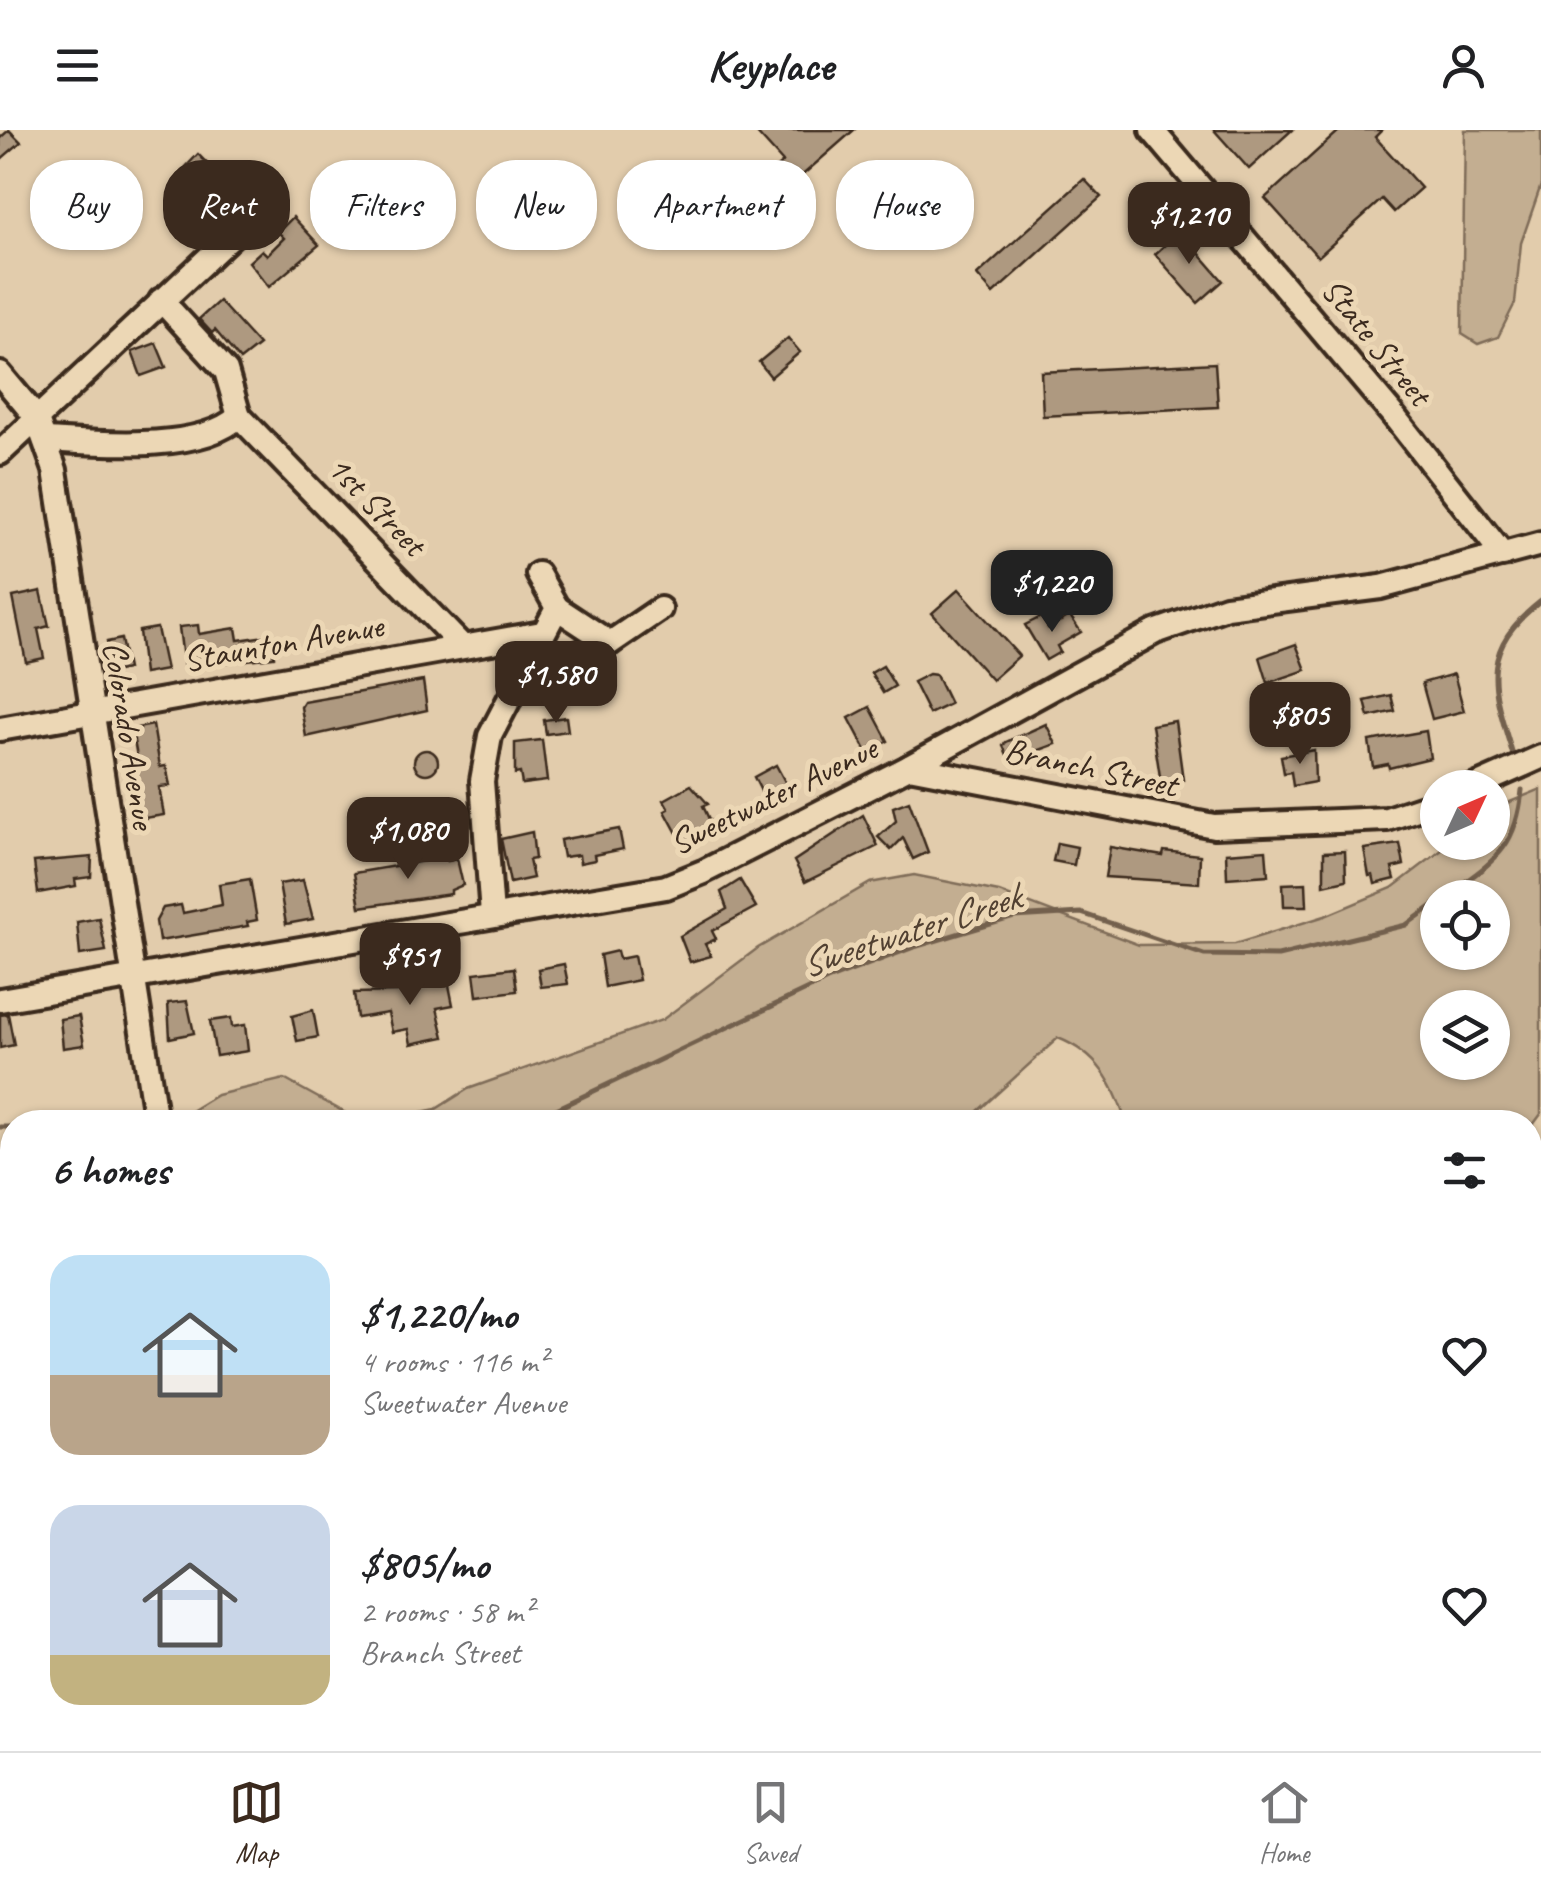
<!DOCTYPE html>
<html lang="en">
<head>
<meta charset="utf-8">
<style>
	body { margin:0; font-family:Caveat,sans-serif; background:#f6f6f6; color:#202124; height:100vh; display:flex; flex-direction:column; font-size:38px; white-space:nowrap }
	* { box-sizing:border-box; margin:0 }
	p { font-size:32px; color:#757577 }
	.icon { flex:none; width:55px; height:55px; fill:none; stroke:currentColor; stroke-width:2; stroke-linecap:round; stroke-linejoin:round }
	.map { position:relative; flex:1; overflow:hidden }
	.panel { position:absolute; left:0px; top:980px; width:1542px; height:642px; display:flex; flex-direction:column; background:#fff; border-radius:40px 40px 0 0; box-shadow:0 2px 8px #0004 }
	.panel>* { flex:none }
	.top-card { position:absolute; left:30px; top:30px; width:1000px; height:90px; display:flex; gap:20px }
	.needle { width:65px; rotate:46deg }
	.controls { position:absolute; left:1420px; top:640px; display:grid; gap:20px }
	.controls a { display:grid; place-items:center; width:90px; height:90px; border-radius:50%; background:#fff; box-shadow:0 2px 8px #0004; font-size:50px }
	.price { position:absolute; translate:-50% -85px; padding:0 22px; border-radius:20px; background:#3b2a1e; color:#fff; font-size:32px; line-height:65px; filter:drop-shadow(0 2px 5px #0008) }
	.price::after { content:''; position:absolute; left:50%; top:60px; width:30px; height:22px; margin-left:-15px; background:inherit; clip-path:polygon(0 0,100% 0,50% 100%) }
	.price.on { background:#222; color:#fff }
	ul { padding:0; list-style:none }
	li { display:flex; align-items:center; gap:30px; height:250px; padding:0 50px }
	li span { display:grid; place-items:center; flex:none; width:280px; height:200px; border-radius:30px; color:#555 }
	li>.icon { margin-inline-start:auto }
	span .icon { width:120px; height:120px; fill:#fffc; stroke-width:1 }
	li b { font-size:42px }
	h2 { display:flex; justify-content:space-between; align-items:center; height:120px; padding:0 50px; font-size:42px }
	.tag { padding:0 35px; border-radius:40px; background:#fff; box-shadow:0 2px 8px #0004; font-size:35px; line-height:90px }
	.tag.on { background:#3b2a1e; color:#fff }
	header { display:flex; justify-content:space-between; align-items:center; height:130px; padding:0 50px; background:#fff; font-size:45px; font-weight:700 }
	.tab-bar { display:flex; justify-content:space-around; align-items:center; height:140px; border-top:2px solid #e0e0e0; background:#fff; font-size:28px; color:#757577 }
	.tab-bar a { display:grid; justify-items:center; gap:5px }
	.tab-bar .on { color:#3b2a1e }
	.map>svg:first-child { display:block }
	.green { fill:#c3ae91; stroke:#7f6c58; stroke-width:2.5; fill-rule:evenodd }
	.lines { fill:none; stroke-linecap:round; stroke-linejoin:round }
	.stream { stroke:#73614e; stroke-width:5 }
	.building { fill:#ae9980; stroke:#3b2a1e; stroke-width:2.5 }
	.minor-casing { stroke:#3b2a1e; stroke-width:30 }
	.minor { stroke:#ecd7b5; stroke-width:22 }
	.labels { text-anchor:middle; stroke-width:10; stroke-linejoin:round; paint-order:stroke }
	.street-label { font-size:35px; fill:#3b2a1e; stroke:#ecd7b5 }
	.water-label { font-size:38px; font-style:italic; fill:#524132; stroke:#ecd7b5 }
</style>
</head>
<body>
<header><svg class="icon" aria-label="menu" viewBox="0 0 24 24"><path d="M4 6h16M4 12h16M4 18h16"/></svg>Keyplace<svg class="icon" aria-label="person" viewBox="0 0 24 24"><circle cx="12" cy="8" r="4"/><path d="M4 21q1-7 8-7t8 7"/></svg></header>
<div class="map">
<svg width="1541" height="1621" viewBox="0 0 1541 1621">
	<rect width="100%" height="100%" fill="#e2ccac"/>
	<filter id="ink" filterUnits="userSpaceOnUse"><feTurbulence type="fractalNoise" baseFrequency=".01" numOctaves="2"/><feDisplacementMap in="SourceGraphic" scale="20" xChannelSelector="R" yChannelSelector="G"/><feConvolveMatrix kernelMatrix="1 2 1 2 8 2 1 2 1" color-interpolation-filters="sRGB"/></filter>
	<g filter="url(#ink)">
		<g class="green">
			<polygon points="1465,0 1541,0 1541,55 1521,113 1515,173 1498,207 1478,214 1462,204"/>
			<path d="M1541,659V984L1530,999V992H1126C1113,952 1098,924 1058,908L966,992H373L436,979L468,959L662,890L758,818L870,753L914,745L999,762L1139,815L1235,814L1325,786L1392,758L1451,713L1492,712L1493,679ZM1438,768H1492V822H1438ZM1438,878H1492V932H1438Z"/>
			<polygon points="284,949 362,992 190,992 191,981 217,965"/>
			<polygon points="404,1610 596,1610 590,1621 408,1621"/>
			<polygon points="956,1610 1110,1610 1109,1621 954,1621"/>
			<polygon points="1235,1610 1359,1610 1356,1621 1237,1621"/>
		</g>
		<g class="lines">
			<g class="stream">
				<path d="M1515,632C1494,561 1474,523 1541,471"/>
				<path d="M1443,768C1491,732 1516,723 1522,660"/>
				<polyline points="529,992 827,850 914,817 1014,787 1081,783 1204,825 1278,826 1406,795 1438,772"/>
				<polyline points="0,997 12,997"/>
			</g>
		</g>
		<g class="building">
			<polygon points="9,0 21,12 0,30 0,8"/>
			<polygon points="754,0 854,0 789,57 773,40 783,32"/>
			<polygon points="1214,0 1292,0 1249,39"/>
			<polygon points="1340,0 1382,0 1375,7 1421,58 1394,82 1382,69 1318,127 1265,68"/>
			<polygon points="198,24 228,55 217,66 213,62 208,67 182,41"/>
			<polygon points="1084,49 1101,67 993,164 977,145"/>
			<polygon points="293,87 319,115 269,157 249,132 262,120 267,125 284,108 278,102"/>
			<polygon points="1180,101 1223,151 1198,173 1155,124"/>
			<polygon points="219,171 259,215 240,230 215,200 212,203 199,189"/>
			<polygon points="788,208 800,222 771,247 759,232"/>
			<polygon points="156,213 166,237 141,246 132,222"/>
			<polygon points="1215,233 1218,277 1043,286 1041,242"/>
			<polygon points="959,459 1019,526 992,550 932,483"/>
			<polygon points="41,461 49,496 38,499 44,528 26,532 13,467"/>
			<polygon points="1070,486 1081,502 1057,516 1060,522 1046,530 1025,495 1041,487 1048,498"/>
			<polygon points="198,495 199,504 236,498 238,510 273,505 274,527 184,537 179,497"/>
			<polygon points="157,498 166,540 144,544 139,501"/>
			<polygon points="121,509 127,539 112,542 107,512"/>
			<polygon points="1296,514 1306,540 1268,553 1260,527"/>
			<polygon points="883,536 895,556 883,563 871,543"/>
			<polygon points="929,544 936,545 950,574 929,584 913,552"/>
			<polygon points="1454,544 1464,581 1432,589 1422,553"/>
			<polygon points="423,551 427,580 306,607 301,577 304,572"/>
			<polygon points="1391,565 1395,581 1369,587 1365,571"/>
			<polygon points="870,577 888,611 867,622 849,588"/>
			<polygon points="566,587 568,601 546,604 544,590"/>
			<polygon points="1175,591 1183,650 1161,653 1152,595"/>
			<polygon points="1046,594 1056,614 1010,631 1003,616 1006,612"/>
			<polygon points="153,595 160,637 166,636 170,656 159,657 164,685 138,689 128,642 139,638 132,599"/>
			<polygon points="1426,601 1430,628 1389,638 1388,634 1373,637 1369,611"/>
			<polygon points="542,610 547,651 522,654 520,643 515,644 515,613"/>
			<polygon points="1314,620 1315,652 1293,656 1291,642 1284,643 1281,626"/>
			<circle cx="426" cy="632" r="12"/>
			<polygon points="776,635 790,661 767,673 754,647"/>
			<polygon points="691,655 708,674 703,676 714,700 684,716 665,681 669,679 664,670"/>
			<polygon points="909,671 928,722 913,729 903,708 891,720 878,707 896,691 893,677"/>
			<polygon points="863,685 878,716 805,752 794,731"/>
			<polygon points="619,699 623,719 594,725 595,730 580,733 579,725 563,727 560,710"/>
			<polygon points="532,702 535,729 529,730 533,748 510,753 501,709"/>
			<polygon points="1057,713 1077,717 1074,735 1053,731"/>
			<polygon points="1400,714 1404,735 1392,738 1395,749 1375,754 1373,745 1369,746 1364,719"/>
			<polygon points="1110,717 1163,726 1164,721 1200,725 1199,753 1105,747"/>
			<polygon points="1266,720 1268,745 1227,748 1226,723"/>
			<polygon points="1345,721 1346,750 1324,755 1324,722"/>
			<polygon points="92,727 91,747 75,749 76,756 38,763 34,732"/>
			<polygon points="448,727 448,731 457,729 463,755 451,760 451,764 360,777 354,743"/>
			<polygon points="250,749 257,790 247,792 248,796 159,811 156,791 163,778 181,775 183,783 222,775 219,754"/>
			<polygon points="303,750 313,789 286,794 279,754"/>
			<polygon points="740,750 756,777 712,801 716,809 705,814 711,826 690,832 680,806 727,779 721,762"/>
			<polygon points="1306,753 1307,776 1284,776 1283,754"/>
			<polygon points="99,788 106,821 80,825 77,792"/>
			<polygon points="617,821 619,829 634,826 639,850 605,857 600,825"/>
			<polygon points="564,834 568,854 541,857 538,839"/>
			<polygon points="514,838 517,861 477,866 474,843"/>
			<polygon points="447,845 453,875 437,878 444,907 411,914 408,899 392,902 388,883 357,888 354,863 397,862"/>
			<polygon points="187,871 194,903 170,908 168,873"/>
			<polygon points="313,880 318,907 297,911 292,886"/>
			<polygon points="8,884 14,915 0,918 0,885"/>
			<polygon points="79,886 84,915 63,918 60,889"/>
			<polygon points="231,888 232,897 245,895 248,921 216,926 210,891"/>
		</g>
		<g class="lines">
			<g class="minor-casing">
				<g id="minor">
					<polyline points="1152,0 1393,285 1503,425"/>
					<polyline points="161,170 226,241 239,286"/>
					<polyline points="0,244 36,287 55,340 156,992"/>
					<polyline points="239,286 461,515"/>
					<path d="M47,310C97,313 201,323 239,286"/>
					<polyline points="0,323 252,87"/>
					<polyline points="557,478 610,513"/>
					<polyline points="526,541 610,513 660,479"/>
					<polyline points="0,599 542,503"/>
					<polyline points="909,637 1214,696 1387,689 1438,672"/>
					<polyline points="1471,658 1541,627"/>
					<polyline points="492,785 482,651 490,606 557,478 538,444"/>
					<polyline points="0,870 666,757 703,742 909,637 1155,502 1226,477 1381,457 1541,414"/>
					<polyline points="0,1150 12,1145"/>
					<polyline points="1530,1365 1541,1370"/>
					<polyline points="1530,1497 1541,1462"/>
					<polyline points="0,1539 12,1527"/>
					<polyline points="0,1620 1,1621"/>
					<polyline points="294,1621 306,1610"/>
					<polyline points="778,1621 789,1610"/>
					<polyline points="941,1621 945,1610"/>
					<polyline points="1210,1621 1213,1610"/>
					<polyline points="1489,1621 1493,1610"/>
				</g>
			</g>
			<use href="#minor" class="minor"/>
		</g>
	</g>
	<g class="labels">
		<g class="street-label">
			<text transform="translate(1377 211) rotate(51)" y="12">State Street</text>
			<text transform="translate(377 375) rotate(46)" y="12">1st Street</text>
			<text transform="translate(283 512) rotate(-10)" y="12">Staunton Avenue</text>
			<text transform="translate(130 605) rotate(81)" y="12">Colorado Avenue</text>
			<text transform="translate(1091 637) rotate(12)" y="12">Branch Street</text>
			<text transform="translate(773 665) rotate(-26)" y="12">Sweetwater Avenue</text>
		</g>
		<g class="water-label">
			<text transform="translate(910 800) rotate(-18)" y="13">Sweetwater Creek</text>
		</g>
	</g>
</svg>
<div class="controls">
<a><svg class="needle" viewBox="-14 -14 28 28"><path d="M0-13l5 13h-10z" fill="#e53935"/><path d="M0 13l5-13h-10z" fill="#757577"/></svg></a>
<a><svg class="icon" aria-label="locate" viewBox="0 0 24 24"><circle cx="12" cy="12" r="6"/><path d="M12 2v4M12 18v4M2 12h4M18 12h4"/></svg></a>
<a><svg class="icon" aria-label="layers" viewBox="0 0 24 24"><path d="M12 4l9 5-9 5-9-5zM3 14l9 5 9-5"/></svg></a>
</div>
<b class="price" style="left:1189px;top:137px">$1,210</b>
<b class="price on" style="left:1052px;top:505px">$1,220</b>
<b class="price" style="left:556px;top:596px">$1,580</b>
<b class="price" style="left:1300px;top:637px">$805</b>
<b class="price" style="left:408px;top:752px">$1,080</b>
<b class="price" style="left:410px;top:878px">$951</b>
<div class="top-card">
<a class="tag">Buy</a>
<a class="tag on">Rent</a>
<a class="tag">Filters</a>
<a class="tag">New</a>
<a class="tag">Apartment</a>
<a class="tag">House</a>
</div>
<section class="panel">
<h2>6 homes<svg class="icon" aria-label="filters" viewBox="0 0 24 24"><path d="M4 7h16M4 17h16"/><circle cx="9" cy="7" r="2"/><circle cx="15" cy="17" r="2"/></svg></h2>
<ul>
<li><span style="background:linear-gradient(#bfe0f5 60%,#b9a48a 0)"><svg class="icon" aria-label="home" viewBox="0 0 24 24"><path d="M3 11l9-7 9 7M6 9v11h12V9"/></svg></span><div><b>$1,220/mo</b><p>4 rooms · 116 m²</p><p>Sweetwater Avenue</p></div><svg class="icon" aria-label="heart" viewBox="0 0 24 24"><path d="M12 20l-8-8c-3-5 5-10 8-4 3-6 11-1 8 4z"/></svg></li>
<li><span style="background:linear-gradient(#c9d6e8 75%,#c2b280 0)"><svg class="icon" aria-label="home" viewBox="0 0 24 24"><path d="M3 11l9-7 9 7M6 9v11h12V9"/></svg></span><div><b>$805/mo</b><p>2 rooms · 58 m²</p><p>Branch Street</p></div><svg class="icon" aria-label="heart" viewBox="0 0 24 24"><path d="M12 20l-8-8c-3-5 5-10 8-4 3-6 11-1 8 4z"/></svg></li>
</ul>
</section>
</div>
<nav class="tab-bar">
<a class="on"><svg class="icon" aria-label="map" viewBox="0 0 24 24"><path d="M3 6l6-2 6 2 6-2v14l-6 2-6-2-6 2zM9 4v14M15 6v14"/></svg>Map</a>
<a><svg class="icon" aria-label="saved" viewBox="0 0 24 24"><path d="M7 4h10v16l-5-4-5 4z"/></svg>Saved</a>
<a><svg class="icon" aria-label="home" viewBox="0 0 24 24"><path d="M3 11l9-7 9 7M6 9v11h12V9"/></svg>Home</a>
</nav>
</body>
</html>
